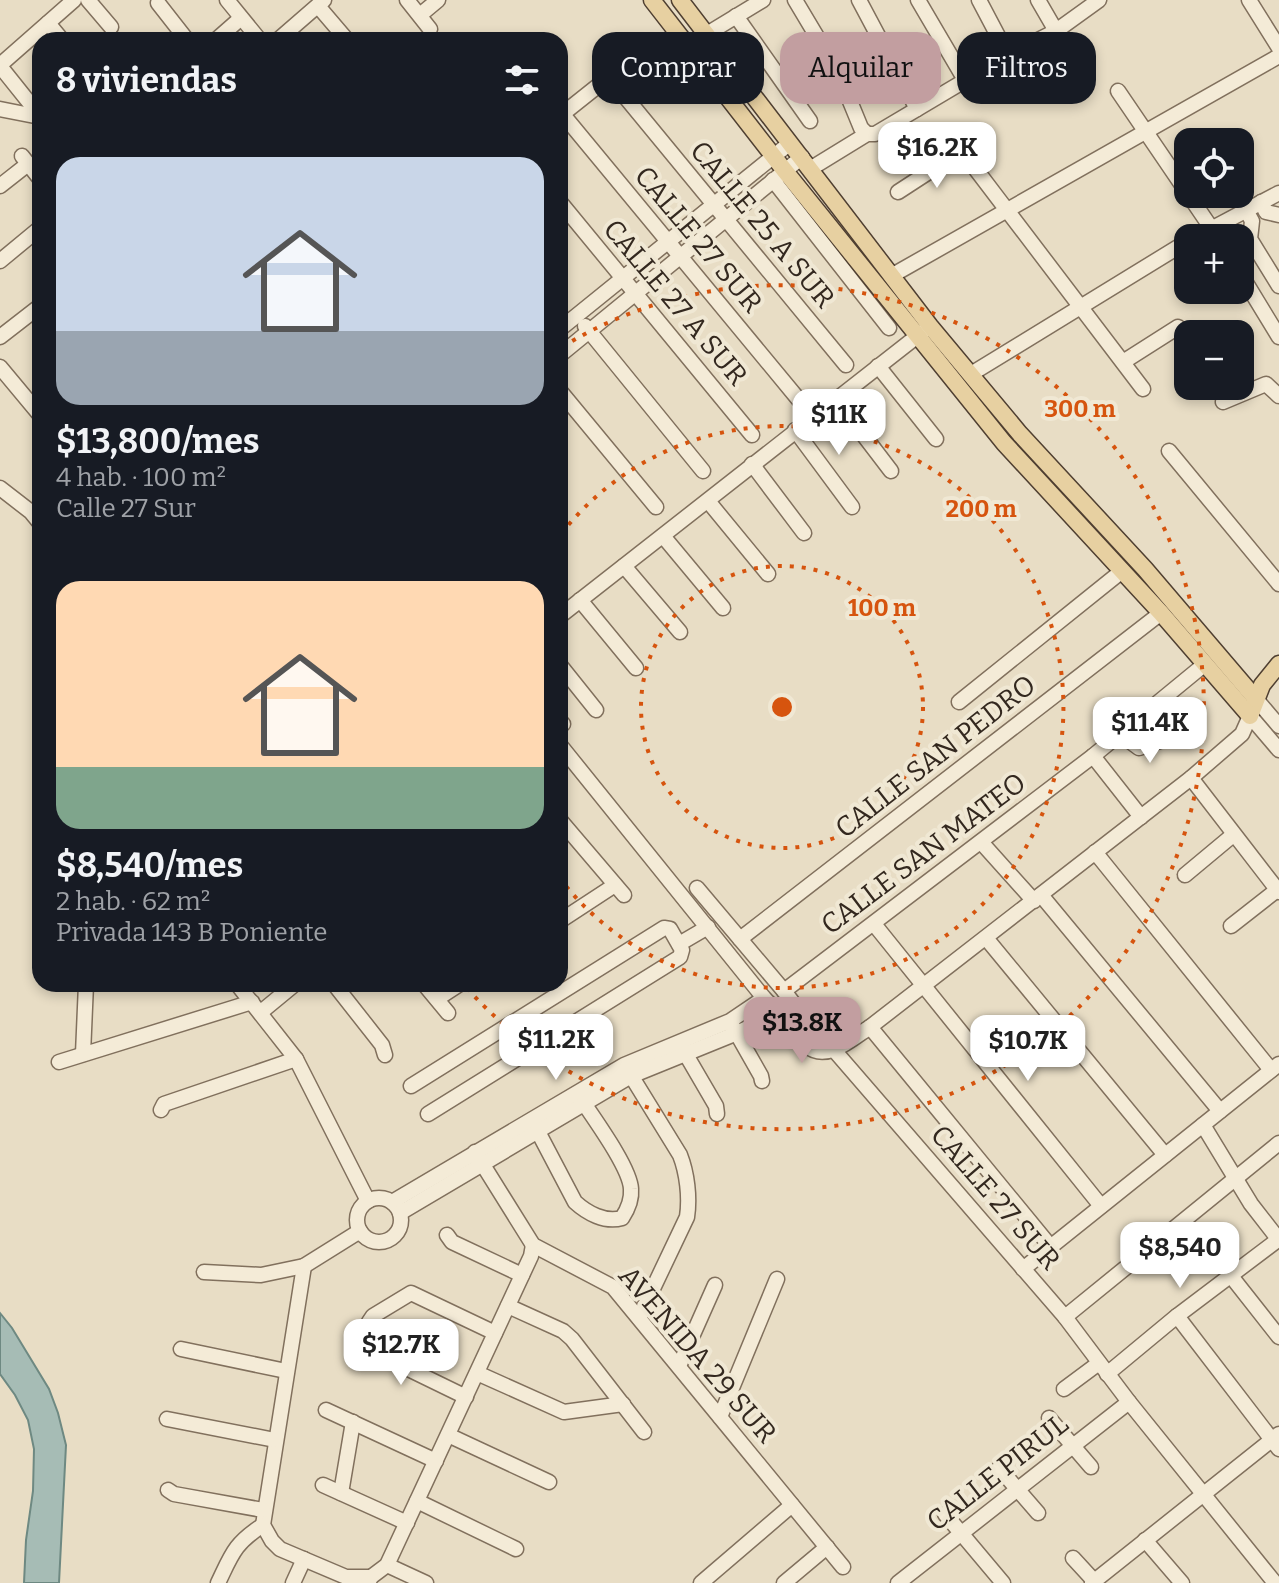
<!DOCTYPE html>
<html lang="es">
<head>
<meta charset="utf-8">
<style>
	body { margin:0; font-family:Bitter,serif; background:#242831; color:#f1f3f6; height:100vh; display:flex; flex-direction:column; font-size:30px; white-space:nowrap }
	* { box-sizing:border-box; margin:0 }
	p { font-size:26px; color:#9ea1a6 }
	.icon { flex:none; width:44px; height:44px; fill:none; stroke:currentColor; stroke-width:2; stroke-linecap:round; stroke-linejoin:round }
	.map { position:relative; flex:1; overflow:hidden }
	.side { position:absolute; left:32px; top:32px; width:536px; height:960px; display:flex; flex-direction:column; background:#171b24; border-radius:24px; box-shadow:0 4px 12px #0003 }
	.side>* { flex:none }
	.top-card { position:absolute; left:592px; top:32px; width:566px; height:72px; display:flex; gap:16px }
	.buttons { position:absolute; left:1174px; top:128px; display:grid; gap:16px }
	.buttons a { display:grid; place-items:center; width:80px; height:80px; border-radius:16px; background:#171b24; box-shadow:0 4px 12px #0003; font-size:40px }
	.price { position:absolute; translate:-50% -68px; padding:0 18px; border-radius:16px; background:#fff; color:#222; font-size:26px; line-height:52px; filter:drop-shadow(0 2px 4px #0008) }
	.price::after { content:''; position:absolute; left:50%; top:48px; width:24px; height:18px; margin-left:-12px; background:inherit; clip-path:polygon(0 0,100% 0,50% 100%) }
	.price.selected { background:#c29ea0; color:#111 }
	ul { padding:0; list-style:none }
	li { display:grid; align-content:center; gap:16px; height:424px; padding:0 24px }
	li span { display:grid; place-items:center; height:248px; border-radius:24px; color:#555 }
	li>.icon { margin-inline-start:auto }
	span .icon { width:144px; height:144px; fill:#fffc; stroke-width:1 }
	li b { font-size:34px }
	h2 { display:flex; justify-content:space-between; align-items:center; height:96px; padding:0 24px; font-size:34px }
	.tag { padding:0 28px; border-radius:24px; background:#171b24; box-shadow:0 4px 12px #0003; font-size:28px; line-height:72px }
	.tag.selected { background:#c29ea0; color:#111 }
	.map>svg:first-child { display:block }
	.water { fill:#a6bcb5; stroke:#6e8982; stroke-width:2 }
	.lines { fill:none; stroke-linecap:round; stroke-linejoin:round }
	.minor-casing { stroke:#81705d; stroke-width:17 }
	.major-casing { stroke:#4f3f31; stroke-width:19 }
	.minor { stroke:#f4ebd7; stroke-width:14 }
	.major { stroke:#e7d0a1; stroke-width:16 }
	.ring { fill:none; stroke:#d6540e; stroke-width:4; stroke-dasharray:4 8 }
	.labels { text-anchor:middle; stroke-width:8; stroke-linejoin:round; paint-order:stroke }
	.street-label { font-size:28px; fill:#33281f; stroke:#f0e8d4 }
	.centre { fill:#d6540e; stroke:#f0e8d4; stroke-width:4 }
	.ring-label { font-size:24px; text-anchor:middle; font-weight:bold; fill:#d6540e; stroke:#f0e8d4; stroke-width:8; stroke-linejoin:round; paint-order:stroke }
</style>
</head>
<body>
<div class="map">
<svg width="1279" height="1583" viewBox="0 0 1279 1583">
	<rect width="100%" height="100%" fill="#e8ddc5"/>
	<polygon class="water" points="0,1313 12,1328 49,1389 58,1413 66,1445 59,1583 24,1583 26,1540 33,1491 34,1449 28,1420 15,1395 0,1374"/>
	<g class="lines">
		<g class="minor-casing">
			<g id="minor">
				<polyline points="88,0 111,27"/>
				<polyline points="227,0 258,38"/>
				<polyline points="407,0 430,29"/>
				<polyline points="795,0 838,72 861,128 867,134"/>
				<polyline points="859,0 917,109"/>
				<polyline points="918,0 965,80"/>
				<polyline points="979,0 1008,55"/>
				<polyline points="1038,0 1056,31"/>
				<polyline points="1249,0 1279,48"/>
				<polyline points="158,3 187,40"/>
				<polyline points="318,6 347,40"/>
				<polyline points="420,15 438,0"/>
				<polyline points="736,16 810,121"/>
				<polyline points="48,23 62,40"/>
				<polyline points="707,34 763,0"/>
				<polyline points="216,40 241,18"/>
				<polyline points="278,40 324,0"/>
				<polyline points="0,65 74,0"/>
				<polyline points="0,66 40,116"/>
				<polyline points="1118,91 1218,238"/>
				<polyline points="0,109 40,117"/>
				<polyline points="560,111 799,400"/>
				<polyline points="560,116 604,81 613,82 846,365"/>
				<polyline points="22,156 40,179"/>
				<polyline points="810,169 867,134 875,134 1008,55 1056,31 1099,0"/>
				<polyline points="773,180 889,328"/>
				<polyline points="0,186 28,164"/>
				<polyline points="898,192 958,153 965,155 1143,389"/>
				<polyline points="560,202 752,435"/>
				<polyline points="1261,202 1266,212 1279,215"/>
				<polyline points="1246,210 1252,221 1250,239 1279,286"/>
				<polyline points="1194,238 1279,193"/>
				<polyline points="0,261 40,228"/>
				<polyline points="1240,273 1279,337"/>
				<polyline points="891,276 1279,56"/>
				<polyline points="585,326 703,471"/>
				<polyline points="560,329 790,143"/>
				<polyline points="0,337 40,306"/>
				<polyline points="560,355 802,157"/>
				<polyline points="1123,362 1178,327"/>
				<polyline points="878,366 936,439"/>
				<polyline points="0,367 40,415"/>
				<polyline points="971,374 1188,241"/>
				<polyline points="560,391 656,507"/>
				<polyline points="836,399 891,471"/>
				<polyline points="1223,402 1266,384 1279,396"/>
				<polyline points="795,430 852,507"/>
				<polyline points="1169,451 1279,584"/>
				<polyline points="752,464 804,533"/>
				<polyline points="0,488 31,512 40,523"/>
				<polyline points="708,501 768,574"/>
				<polyline points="663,536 723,608"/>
				<polyline points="624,566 680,632"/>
				<polyline points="580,600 636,668"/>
				<polyline points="560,616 925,330"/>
				<polyline points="560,665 596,710"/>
				<polyline points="1256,699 1279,726"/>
				<polyline points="959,702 1122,571"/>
				<polyline points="1250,716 1279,750"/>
				<polyline points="560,721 563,724"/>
				<polyline points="1120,734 1139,748 1190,731"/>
				<path d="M560,745L764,998C774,1009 788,1018 797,1030C801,1035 802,1041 807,1046C827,1063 853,1038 870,1027L1191,778L1242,734L1250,716"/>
				<polyline points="1093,756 1141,817"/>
				<polyline points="1191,778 1279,892"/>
				<polyline points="560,820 624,895"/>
				<polyline points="981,842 1034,901"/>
				<polyline points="1095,852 1271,1070"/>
				<polyline points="1185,875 1233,835"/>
				<polyline points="697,888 784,991 817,1034"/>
				<polyline points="1041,895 1220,1111"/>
				<polyline points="560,921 615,885"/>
				<polyline points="874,924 1101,1206"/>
				<polyline points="1231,926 1277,890"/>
				<polyline points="986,938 1165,1155"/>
				<polyline points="740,939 1161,613"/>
				<polyline points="679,944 708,927"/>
				<polyline points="237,984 296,1059 368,1201"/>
				<polyline points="334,984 382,1045 385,1055"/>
				<polyline points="424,984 448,1013"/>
				<polyline points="784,991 1093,756 1205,664"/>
				<polyline points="437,999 460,984"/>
				<polyline points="261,1012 295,984"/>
				<polyline points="732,1025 761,1076 762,1081"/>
				<polyline points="870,1027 1050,1246"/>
				<polyline points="798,1031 817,1035 834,1050 1065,1317 1129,1402 1275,1583"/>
				<polyline points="681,1046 716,1106 717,1114"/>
				<polyline points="83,1054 86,984"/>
				<polyline points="59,1062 252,1002"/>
				<path d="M627,1069L680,1155C687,1173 690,1197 687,1217L639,1318"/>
				<polyline points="411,1086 664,928 670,929 682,950 680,957 428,1114"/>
				<polyline points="161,1110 164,1104 296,1059"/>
				<path d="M534,1124L575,1202C587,1213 605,1223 622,1218C628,1209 632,1200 631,1189C630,1167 592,1116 579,1096"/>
				<polyline points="1203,1125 1251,1204 1279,1240"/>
				<polyline points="475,1152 533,1245 613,1287 843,1567"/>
				<circle cx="379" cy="1220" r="22"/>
				<polyline points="392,1202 624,1065 730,1021 764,998"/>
				<polyline points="400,1213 631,1076 737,1033 778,1013"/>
				<polyline points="447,1235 452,1242 522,1275"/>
				<polyline points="304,1266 263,1525 272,1541 280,1549 346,1577 371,1577"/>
				<polyline points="1023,1269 1279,1064"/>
				<polyline points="204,1272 261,1275 304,1266 360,1231"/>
				<polyline points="1231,1276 1279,1337"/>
				<polyline points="508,1306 563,1331 572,1339 644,1432"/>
				<polyline points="1177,1316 1279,1449"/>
				<polyline points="1065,1317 1279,1143"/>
				<polyline points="353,1342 466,1397"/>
				<polyline points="181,1349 286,1371"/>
				<polyline points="366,1349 369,1322 373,1316 411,1293 495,1333"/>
				<polyline points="679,1366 715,1285"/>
				<polyline points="477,1373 564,1412 623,1404"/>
				<polyline points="1107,1374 1177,1316 1279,1239"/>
				<polyline points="1064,1389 1099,1363"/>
				<polyline points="326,1410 436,1461"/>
				<polyline points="720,1417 777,1279"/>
				<polyline points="1049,1418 1091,1467"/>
				<polyline points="167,1419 275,1440"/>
				<polyline points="448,1435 549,1482"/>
				<polyline points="999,1468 1038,1513"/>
				<polyline points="323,1485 407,1523"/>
				<polyline points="168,1490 174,1494 263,1510"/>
				<polyline points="341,1493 353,1422"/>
				<polyline points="417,1501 516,1549"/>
				<polyline points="945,1514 1003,1583"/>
				<polyline points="1145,1540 1182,1583"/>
				<polyline points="1073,1558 1096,1583"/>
				<polyline points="387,1565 426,1583"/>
				<path d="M218,1583C232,1554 234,1544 263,1525"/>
				<polyline points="293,1583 304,1559"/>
				<polyline points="368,1583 371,1577 387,1565 531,1256 533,1245"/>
				<polyline points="701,1583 792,1505"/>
				<polyline points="784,1583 827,1547"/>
				<polyline points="898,1583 1129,1402"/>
				<polyline points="1092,1583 1279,1434"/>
			</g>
		</g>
		<g class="major-casing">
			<g id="major">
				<polyline points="652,0 785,171 1004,443 1161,613 1250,716 1262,685 1279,664"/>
				<polyline points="680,0 930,326 1020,434 1145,569 1256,699"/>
			</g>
		</g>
		<use href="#minor" class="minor"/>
		<use href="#major" class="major"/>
	</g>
	<g class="ring">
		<circle cx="782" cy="707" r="141"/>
		<path d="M561 534A281 281 0 1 1 561 880"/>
		<path d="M562 347A422 422 0 1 1 466 987"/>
	</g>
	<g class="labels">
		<g class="street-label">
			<text transform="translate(763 224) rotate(50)" y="10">CALLE 25 A SUR</text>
			<text transform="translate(699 239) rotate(50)" y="10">CALLE 27 SUR</text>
			<text transform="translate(676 302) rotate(50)" y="10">CALLE 27 A SUR</text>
			<text transform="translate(935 756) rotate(-38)" y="10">CALLE SAN PEDRO</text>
			<text transform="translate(923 853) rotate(-37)" y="10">CALLE SAN MATEO</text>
			<text transform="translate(996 1197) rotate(49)" y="10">CALLE 27 SUR</text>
			<text transform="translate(698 1354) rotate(49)" y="10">AVENIDA 29 SUR</text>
			<text transform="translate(997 1472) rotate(-38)" y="10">CALLE PIRUL</text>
		</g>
	</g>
	<circle cx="782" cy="707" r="12" class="centre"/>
	<g class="ring-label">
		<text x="1080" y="417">300 m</text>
		<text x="981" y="517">200 m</text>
		<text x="882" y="616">100 m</text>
	</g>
</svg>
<div class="buttons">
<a><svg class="icon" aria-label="locate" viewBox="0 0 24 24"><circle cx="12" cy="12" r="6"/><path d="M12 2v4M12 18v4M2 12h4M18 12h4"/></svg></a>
<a>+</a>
<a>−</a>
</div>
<b class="price" style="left:937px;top:190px">$16.2K</b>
<b class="price" style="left:839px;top:457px">$11K</b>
<b class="price" style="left:1150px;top:765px">$11.4K</b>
<b class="price selected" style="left:802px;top:1065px">$13.8K</b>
<b class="price" style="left:556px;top:1082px">$11.2K</b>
<b class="price" style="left:1028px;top:1083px">$10.7K</b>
<b class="price" style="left:1180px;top:1290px">$8,540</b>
<b class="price" style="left:401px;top:1387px">$12.7K</b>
<div class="top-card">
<a class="tag">Comprar</a>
<a class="tag selected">Alquilar</a>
<a class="tag">Filtros</a>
</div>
<section class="side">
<h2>8 viviendas<svg class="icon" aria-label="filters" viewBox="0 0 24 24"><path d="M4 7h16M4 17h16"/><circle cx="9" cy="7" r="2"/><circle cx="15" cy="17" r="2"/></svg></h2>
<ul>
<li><span style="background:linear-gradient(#c9d6e8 70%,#9aa5b1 0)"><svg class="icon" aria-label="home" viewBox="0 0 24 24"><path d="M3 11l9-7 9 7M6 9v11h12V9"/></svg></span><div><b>$13,800/mes</b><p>4 hab. · 100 m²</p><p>Calle 27 Sur</p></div></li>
<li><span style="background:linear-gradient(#ffd9b3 75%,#7fa58c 0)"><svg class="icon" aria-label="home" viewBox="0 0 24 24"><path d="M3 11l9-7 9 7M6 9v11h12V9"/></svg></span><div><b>$8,540/mes</b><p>2 hab. · 62 m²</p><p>Privada 143 B Poniente</p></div></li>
</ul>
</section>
</div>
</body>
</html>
